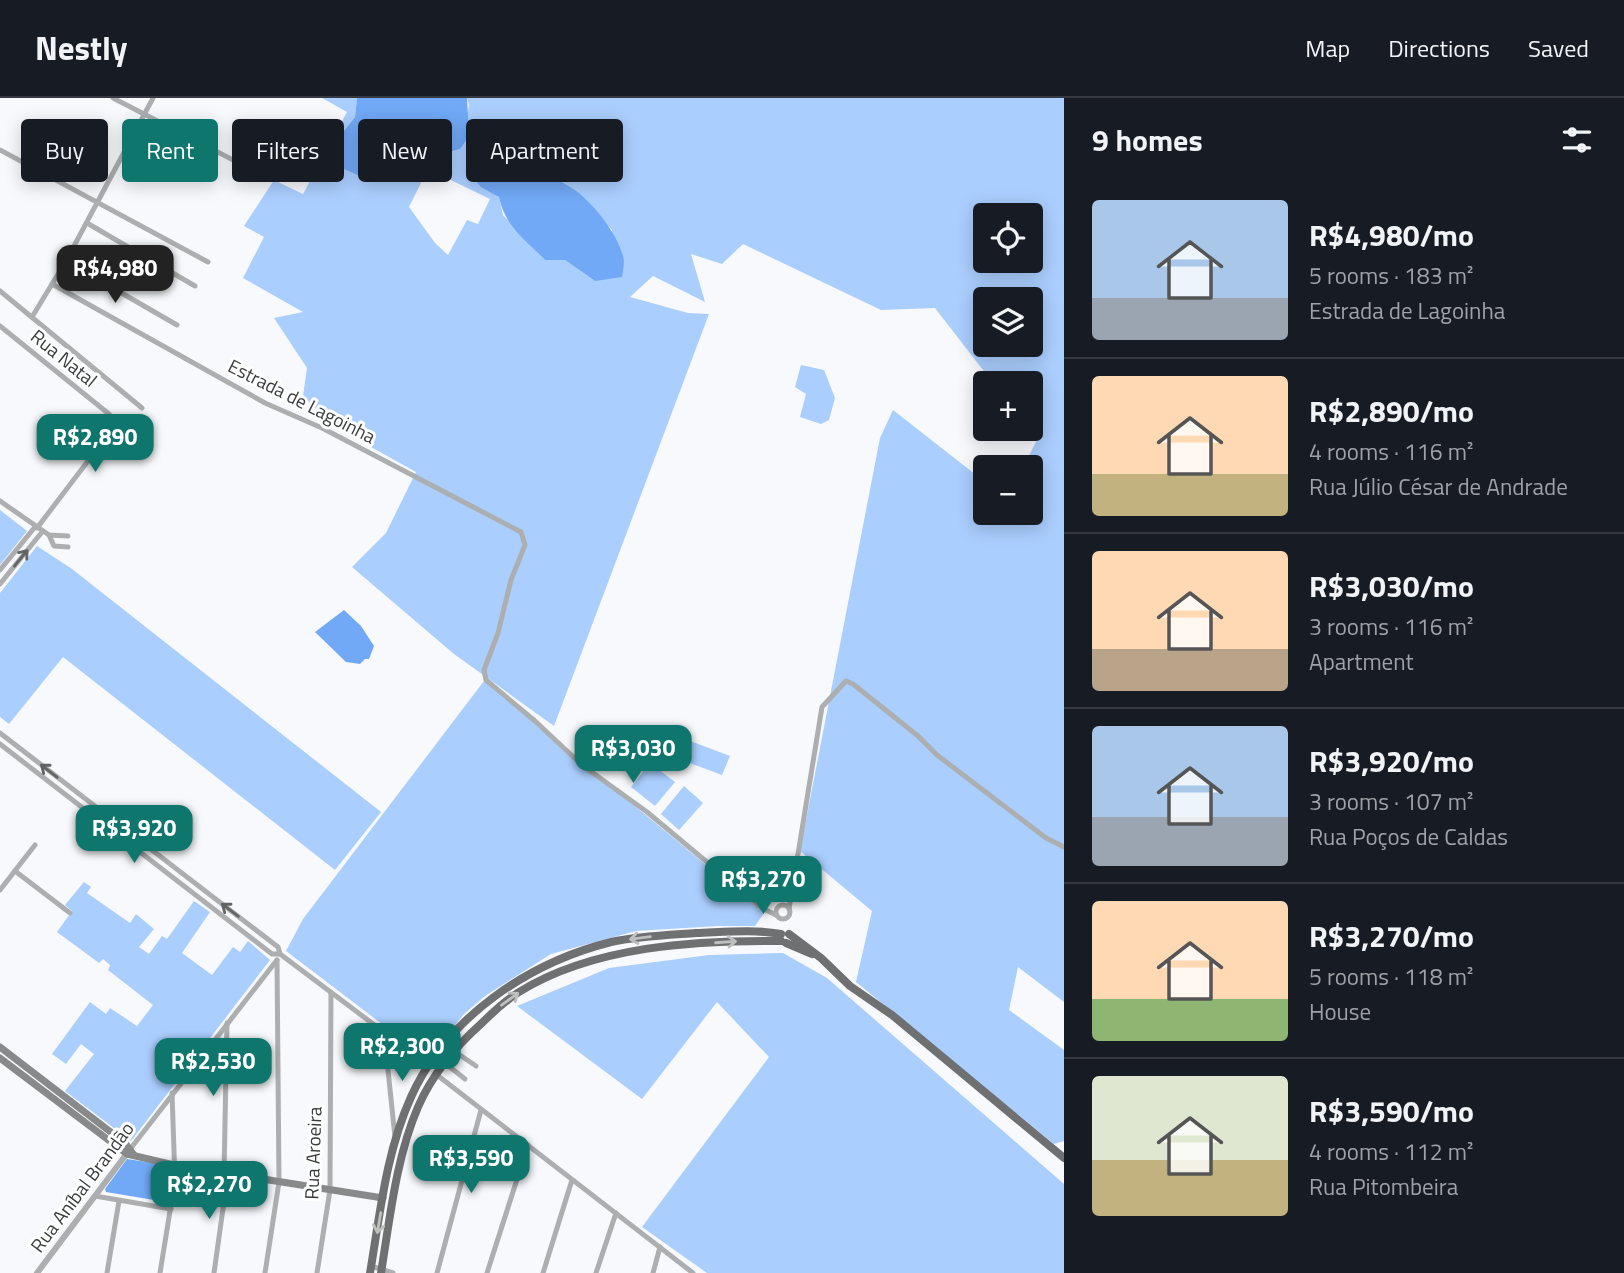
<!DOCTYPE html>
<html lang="en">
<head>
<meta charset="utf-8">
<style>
	body { margin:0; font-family:"Titillium Web",sans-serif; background:#242831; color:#f1f3f6; height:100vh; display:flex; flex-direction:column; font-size:26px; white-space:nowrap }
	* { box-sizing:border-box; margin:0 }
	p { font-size:23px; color:#9ea1a6 }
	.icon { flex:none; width:38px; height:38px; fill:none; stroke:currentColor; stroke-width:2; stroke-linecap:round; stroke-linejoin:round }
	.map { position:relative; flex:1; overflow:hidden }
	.drawer { display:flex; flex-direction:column; background:#171b24; width:560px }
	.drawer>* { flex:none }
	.top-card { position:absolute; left:21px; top:21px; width:665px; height:63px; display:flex; gap:14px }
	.controls { position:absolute; left:973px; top:105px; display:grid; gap:14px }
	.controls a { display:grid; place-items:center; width:70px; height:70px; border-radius:7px; background:#171b24; box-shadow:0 4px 18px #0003; font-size:35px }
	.price { position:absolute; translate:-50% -60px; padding:0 16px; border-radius:14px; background:#0f766e; color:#fff; font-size:23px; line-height:46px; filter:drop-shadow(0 2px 4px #0008) }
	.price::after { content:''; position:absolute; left:50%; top:42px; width:21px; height:16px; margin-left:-10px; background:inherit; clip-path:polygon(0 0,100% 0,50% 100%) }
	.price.current { background:#222; color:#fff }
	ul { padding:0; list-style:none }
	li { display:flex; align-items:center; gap:21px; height:175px; padding:0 28px }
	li+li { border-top:2px solid #363941 }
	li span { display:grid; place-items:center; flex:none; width:196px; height:140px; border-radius:7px; color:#555 }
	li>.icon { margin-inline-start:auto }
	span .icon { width:84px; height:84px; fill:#fffc; stroke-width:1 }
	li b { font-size:30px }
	h2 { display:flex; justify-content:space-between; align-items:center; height:84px; padding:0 28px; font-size:30px }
	.chip { padding:0 24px; border-radius:7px; background:#171b24; box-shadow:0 4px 18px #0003; font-size:24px; line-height:63px }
	.chip.current { background:#0f766e; color:#fff }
	header { display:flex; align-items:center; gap:42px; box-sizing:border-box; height:98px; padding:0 35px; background:#171b24; border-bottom:2px solid #363941 }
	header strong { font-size:33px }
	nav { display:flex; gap:38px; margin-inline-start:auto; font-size:24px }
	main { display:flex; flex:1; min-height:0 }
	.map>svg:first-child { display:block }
	.green { fill:#aacefe; fill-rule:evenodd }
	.water { fill:#71a9f6 }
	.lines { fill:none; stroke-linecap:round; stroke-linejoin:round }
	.minor { stroke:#adaeaf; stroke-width:5 }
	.tertiary { stroke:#adaeaf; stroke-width:6 }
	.secondary { stroke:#88898b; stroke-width:7 }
	.primary { stroke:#6e7071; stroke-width:8 }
	.oneway { stroke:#636465 }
	.oneway2 { stroke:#bebfbf }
	.labels { text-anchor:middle; stroke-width:6; stroke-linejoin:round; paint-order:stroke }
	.street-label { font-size:19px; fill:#3b3c3d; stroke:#fff }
</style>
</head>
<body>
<header>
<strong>Nestly</strong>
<nav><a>Map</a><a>Directions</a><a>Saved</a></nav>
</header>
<main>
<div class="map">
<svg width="1064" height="1175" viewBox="0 0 1064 1175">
	<rect width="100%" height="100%" fill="#f7f9fc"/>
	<g class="green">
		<path d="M322,0H357L355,19L329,51L362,79L460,51L469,7L467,0H1064V904L1018,869L1009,912L1064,952V1043L1054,1046L856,884L872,813L800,753L880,340L893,312L985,384V415H1031V369H1023L1037,342L1028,331H1031V285H993L935,210L881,212L743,146L722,166L691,156L705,204L653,178L630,199L688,215L709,216L554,628L454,556L352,469L386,435L416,374L335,329L303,298L307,270L274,220L303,214L243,180L264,139L244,128L274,82L303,96L347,14ZM518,63L531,72L572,90L612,132L595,183L565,162H545L503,117L499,99L476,83L479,75ZM428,71L490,101L478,126L467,122L448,157L435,145L409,109ZM985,117H1031V163H985ZM985,201H1031V247H985Z"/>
		<polygon points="801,267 824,272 835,300 829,322 821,326 800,319 806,296 795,289"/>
		<polygon points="0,412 27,433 0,467"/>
		<polygon points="37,448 72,471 381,714 335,772 63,559 9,626 0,619 0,495"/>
		<polygon points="484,583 764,815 755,828 718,828 636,833 551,856 485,898 464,916 428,961 286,853 303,821"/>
		<polygon points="677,638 730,658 722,677 668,657"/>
		<polygon points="650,665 675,684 655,708 631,689"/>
		<polygon points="684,688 703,705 679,732 661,716"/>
		<polygon points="84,784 91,789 87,795 130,825 136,816 154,831 139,849 149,856 162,838 167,841 194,803 210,814 182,855 212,877 233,849 240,854 248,843 270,862 131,1043 65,993 94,956 81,946 66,966 52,956 90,904 106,916 110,910 137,928 153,907 108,872 110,867 103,861 99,865 57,834 72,813 65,807"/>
		<polygon points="783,855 827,880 1064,1086 1064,1175 707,1175 642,1129 769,959 717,904 642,1001 517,908 609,870 709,857"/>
	</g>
	<g class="water">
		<polygon points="357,0 467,0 469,38 460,51 362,79 342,70 329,51 355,19"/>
		<path d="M518,63C535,75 555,79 572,90C592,103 617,135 623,158C625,164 623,173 622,179L595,183L565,162H545C524,140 506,130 499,99L481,89L476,83V79L485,71Z"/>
		<polygon points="344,512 361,528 374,548 369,561 365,561 360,566 346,564 315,534"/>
		<polygon points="127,1061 173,1068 166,1104 106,1094 105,1091"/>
	</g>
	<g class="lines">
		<g class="minor">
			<polyline points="113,0 268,80"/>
			<polyline points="0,52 208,164"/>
			<polyline points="87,125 195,188"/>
			<polyline points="66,163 177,227"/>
			<polyline points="52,186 265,305 322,330 521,434 525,447 511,482 498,535 484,572 486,582 535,623 582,667 647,714 762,810 776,817"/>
			<polyline points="0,193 142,310"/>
			<polyline points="32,219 66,163 153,0"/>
			<polyline points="0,228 109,316 113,322 110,334 37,430"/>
			<polyline points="0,403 49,437 68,438"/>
			<polyline points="49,437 54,448 68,449"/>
			<polyline points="0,472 35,429"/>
			<polyline points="0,486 42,434"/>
			<polyline points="0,635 278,849 280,856 429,968"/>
			<polyline points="0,646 272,856 280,856"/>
			<polyline points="15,773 70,815"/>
			<polyline points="0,792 35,747"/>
			<circle cx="783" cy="814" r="7"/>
			<polyline points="789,811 822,609 846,583 853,586 918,638 937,657 1046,740 1064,749"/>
			<polyline points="384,934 395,1039"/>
			<polyline points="454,953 476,968"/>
			<polyline points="445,965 465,981"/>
			<polyline points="437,977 693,1175"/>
			<polyline points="131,1050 277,862"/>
			<polyline points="224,1075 227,925"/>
			<polyline points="95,1098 171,1111"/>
			<polyline points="371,1168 393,1175"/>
			<polyline points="107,1175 119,1103"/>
			<polyline points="160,1175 175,1082 172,995"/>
			<polyline points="214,1175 228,1075"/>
			<polyline points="265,1175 279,1084 277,862"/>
			<polyline points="317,1175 330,1092 331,894"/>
			<polyline points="437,1175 481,1012"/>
			<polyline points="487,1175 528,1047"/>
			<polyline points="543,1175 572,1082"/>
			<polyline points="596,1175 616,1115"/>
			<polyline points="653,1175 660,1149"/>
		</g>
		<polyline class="tertiary" points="37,1175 128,1054"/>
		<g class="secondary">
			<polyline points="0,949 125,1045 134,1057"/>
			<polyline points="0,960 127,1056 174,1067 383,1100"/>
		</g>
		<g class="primary">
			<polyline points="789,836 821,860 850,888 892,917 1064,1060"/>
			<polyline points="786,845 812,856"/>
			<path d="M370,1175C380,1116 386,1054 411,999C447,919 528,865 611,844C639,838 668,837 696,835C725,834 753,831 781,836"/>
			<path d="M381,1175C390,1120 396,1060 418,1009C432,977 456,948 482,925C493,914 505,903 519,894C593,848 696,842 781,843"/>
		</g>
	</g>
	<defs><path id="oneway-shaft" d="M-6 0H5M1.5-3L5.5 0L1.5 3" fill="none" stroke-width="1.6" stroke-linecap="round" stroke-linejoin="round" transform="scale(1.75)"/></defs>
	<g class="oneway">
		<use href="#oneway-shaft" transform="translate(21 460) rotate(-51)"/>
		<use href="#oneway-shaft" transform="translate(49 673) rotate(-142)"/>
		<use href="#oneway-shaft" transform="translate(230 812) rotate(-143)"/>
	</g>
	<g class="oneway2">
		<use href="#oneway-shaft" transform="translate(640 840) rotate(173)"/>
		<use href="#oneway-shaft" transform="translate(726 844) rotate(-4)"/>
		<use href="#oneway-shaft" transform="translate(510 901) rotate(-36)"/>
		<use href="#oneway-shaft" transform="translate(379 1125) rotate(100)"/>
	</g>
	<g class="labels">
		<g class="street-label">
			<text transform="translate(64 260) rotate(39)" y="7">Rua Natal</text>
			<text transform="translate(302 303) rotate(27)" y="7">Estrada de Lagoinha</text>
			<text transform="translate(313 1055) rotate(-88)" y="7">Rua Aroeira</text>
			<text transform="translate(82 1089) rotate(-53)" y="7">Rua Aníbal Brandão</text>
		</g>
	</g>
</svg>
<div class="controls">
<a><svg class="icon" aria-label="locate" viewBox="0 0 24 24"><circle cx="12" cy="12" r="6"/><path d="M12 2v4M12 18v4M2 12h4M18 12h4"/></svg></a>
<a><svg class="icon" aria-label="layers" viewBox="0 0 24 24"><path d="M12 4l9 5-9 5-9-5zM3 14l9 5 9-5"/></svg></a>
<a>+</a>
<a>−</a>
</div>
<b class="price current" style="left:115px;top:207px">R$4,980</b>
<b class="price" style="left:95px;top:376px">R$2,890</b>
<b class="price" style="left:633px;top:687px">R$3,030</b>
<b class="price" style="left:134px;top:767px">R$3,920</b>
<b class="price" style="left:763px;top:818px">R$3,270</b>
<b class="price" style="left:402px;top:985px">R$2,300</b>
<b class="price" style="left:213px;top:1000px">R$2,530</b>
<b class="price" style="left:471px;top:1097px">R$3,590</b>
<b class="price" style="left:209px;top:1123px">R$2,270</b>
<div class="top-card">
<a class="chip">Buy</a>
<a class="chip current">Rent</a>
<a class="chip">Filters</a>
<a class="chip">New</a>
<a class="chip">Apartment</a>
</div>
</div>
<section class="drawer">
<h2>9 homes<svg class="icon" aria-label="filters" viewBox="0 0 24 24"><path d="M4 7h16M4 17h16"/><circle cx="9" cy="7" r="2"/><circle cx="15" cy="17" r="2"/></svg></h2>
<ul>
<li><span style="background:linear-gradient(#a9c7e8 70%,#9aa5b1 0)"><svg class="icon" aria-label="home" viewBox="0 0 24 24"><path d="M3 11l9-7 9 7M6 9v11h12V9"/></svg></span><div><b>R$4,980/mo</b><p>5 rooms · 183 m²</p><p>Estrada de Lagoinha</p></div></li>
<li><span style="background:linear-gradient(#ffd9b3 70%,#c2b280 0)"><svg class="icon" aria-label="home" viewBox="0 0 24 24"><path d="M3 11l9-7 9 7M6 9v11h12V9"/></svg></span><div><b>R$2,890/mo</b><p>4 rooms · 116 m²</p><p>Rua Júlio César de Andrade</p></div></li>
<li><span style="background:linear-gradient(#ffd9b3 70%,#b9a48a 0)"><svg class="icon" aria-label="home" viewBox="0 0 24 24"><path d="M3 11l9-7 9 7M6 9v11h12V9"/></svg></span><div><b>R$3,030/mo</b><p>3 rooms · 116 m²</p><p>Apartment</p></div></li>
<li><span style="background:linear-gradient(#a9c7e8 65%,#9aa5b1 0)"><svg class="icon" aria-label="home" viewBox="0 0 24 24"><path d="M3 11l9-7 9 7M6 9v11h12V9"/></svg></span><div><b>R$3,920/mo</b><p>3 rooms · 107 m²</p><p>Rua Poços de Caldas</p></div></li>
<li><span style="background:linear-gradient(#ffd9b3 70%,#8fb573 0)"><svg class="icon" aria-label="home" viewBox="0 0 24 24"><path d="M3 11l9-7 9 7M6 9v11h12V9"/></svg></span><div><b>R$3,270/mo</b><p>5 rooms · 118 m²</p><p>House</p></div></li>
<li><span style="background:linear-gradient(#dfe7d0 60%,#c2b280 0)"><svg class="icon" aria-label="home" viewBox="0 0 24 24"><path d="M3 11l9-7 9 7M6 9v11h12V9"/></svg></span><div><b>R$3,590/mo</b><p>4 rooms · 112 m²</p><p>Rua Pitombeira</p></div></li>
</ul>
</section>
</main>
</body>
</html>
